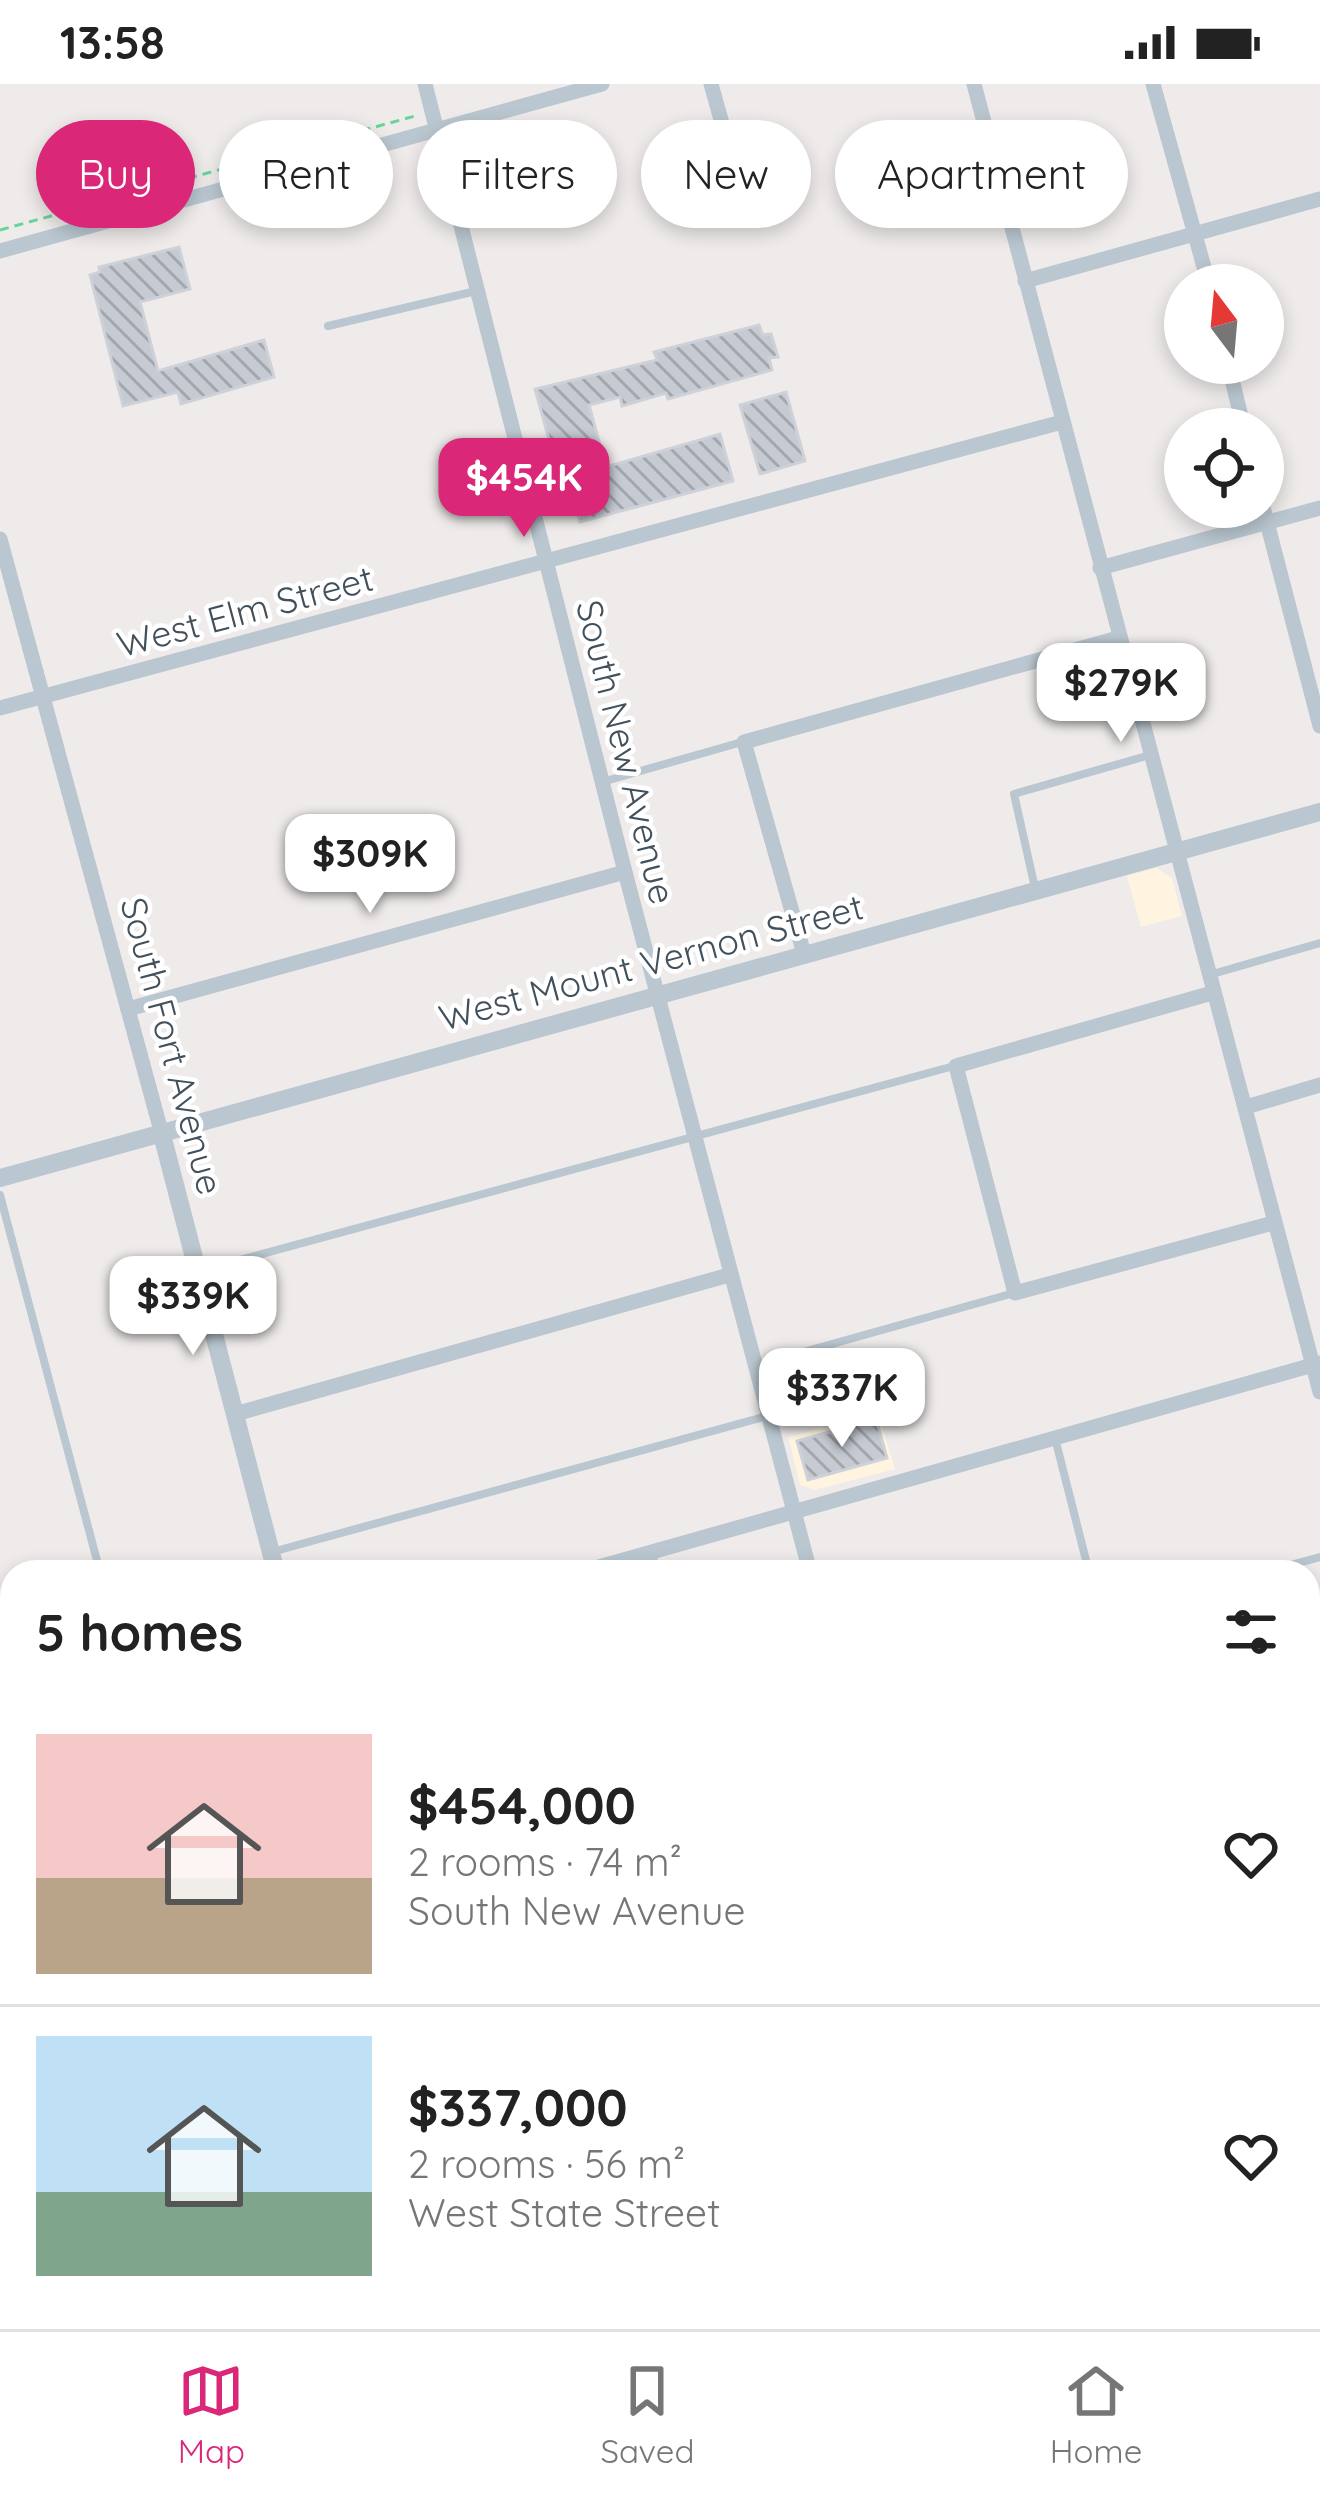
<!DOCTYPE html>
<html lang="en">
<head>
<meta charset="utf-8">
<style>
	body { margin:0; font-family:Quicksand,sans-serif; background:#f6f6f6; color:#222; height:100vh; display:flex; flex-direction:column; font-size:45px; white-space:nowrap }
	* { box-sizing:border-box; margin:0 }
	p { font-size:39px; color:#767676 }
	.icon { flex:none; width:66px; height:66px; fill:none; stroke:currentColor; stroke-width:2; stroke-linecap:round; stroke-linejoin:round }
	.map { position:relative; flex:1; overflow:hidden }
	.panel { position:absolute; left:0px; top:1476px; width:1320px; height:771px; display:flex; flex-direction:column; background:#fff; border-radius:36px 36px 0 0; box-shadow:0 6px 18px #0003 }
	.panel>* { flex:none }
	.guide { position:absolute; left:36px; top:36px; width:1248px; height:108px; display:flex; gap:24px }
	.needle { width:78px; rotate:344deg }
	.controls { position:absolute; left:1164px; top:180px; display:grid; gap:24px }
	.controls a { display:grid; place-items:center; width:120px; height:120px; border-radius:50%; background:#fff; box-shadow:0 6px 18px #0003; font-size:60px }
	.price { position:absolute; translate:-50% -102px; padding:0 27px; border-radius:24px; background:#fff; color:#222; font-size:39px; line-height:78px; filter:drop-shadow(0 3px 6px #0008) }
	.price::after { content:''; position:absolute; left:50%; top:72px; width:36px; height:27px; margin-left:-18px; background:inherit; clip-path:polygon(0 0,100% 0,50% 100%) }
	.price.active { background:#db2777; color:#fff }
	ul { padding:0; list-style:none }
	li { display:flex; align-items:center; gap:36px; height:300px; padding:0 36px }
	li+li { border-top:3px solid #e0e0e0 }
	li span { display:grid; place-items:center; flex:none; width:336px; height:240px; border-radius:0px; color:#555 }
	li>.icon { margin-inline-start:auto }
	span .icon { width:144px; height:144px; fill:#fffc; stroke-width:1 }
	li b { font-size:51px }
	h2 { display:flex; justify-content:space-between; align-items:center; height:144px; padding:0 36px; font-size:51px }
	.pill { padding:0 42px; border-radius:54px; background:#fff; box-shadow:0 6px 18px #0003; font-size:42px; line-height:108px }
	.pill.active { background:#db2777; color:#fff }
	.status { display:flex; justify-content:space-between; align-items:center; height:84px; padding:0 60px; background:#fff; direction:ltr }
	.status svg { height:33px; fill:currentColor }
	.tabs { display:flex; justify-content:space-around; align-items:center; height:168px; border-top:3px solid #e0e0e0; background:#fff; font-size:33px; color:#767676 }
	.tabs a { display:grid; justify-items:center; gap:6px }
	.tabs .active { color:#db2777 }
	.map>svg:first-child { display:block }
	.commercial { fill:#fef4e0 }
	.building { fill:url(#building-back-hatch); stroke:#ced2d8; stroke-width:3 }
	.lines { fill:none; stroke-linecap:round; stroke-linejoin:round }
	.path { stroke:#66d599; stroke-width:3; stroke-dasharray:9 6; stroke-linecap:butt }
	.service { stroke:#bac7d0; stroke-width:8 }
	.minor { stroke:#bac7d0; stroke-width:15 }
	.tertiary { stroke:#bac7d0; stroke-width:18 }
	.labels { text-anchor:middle; stroke-width:9; stroke-linejoin:round; paint-order:stroke }
	.street-label { font-size:36px; fill:#42505b; stroke:#fff }
</style>
</head>
<body>
<div class="status"><b>13:58</b><svg viewBox="0 0 49 12"><path d="M0 12V9h3v3zM5 12V6h3v6zM10 12V3h3v9zM15 12V0h3v12zM26 1h20v11H26zM47 4h2v5h-2z"/></svg></div>
<div class="map">
<svg width="1320" height="2245" viewBox="0 0 1320 2245">
	<defs>
		<pattern id="building-back-hatch" width="6" height="6" patternUnits="userSpaceOnUse" patternTransform="scale(3)"><rect width="6" height="6" fill="#c6cad2"/><path d="M-1 5l2 2M0 0l6 6M5-1l2 2" fill="none" stroke="#a2a6ad"/></pattern>
	</defs>
	<rect width="100%" height="100%" fill="#efebeb"/>
	<g class="commercial">
		<polygon points="1157,784 1172,794 1182,832 1141,843 1127,792"/>
		<polygon points="878,1329 895,1385 815,1406 800,1401 788,1353"/>
	</g>
	<g class="building">
		<polygon points="179,163 190,205 140,218 158,287 264,256 274,293 181,320 178,308 123,322 90,191 100,188 99,183"/>
		<polygon points="759,241 763,251 771,250 778,273 769,274 772,286 668,315 666,309 622,322 620,313 589,321 606,383 720,350 733,397 580,438 563,372 554,374 535,305 657,276 654,268"/>
		<polygon points="786,308 805,377 760,390 740,321"/>
		<polygon points="876,1335 887,1374 808,1396 797,1357"/>
	</g>
	<g class="lines">
		<polyline class="path" points="0,146 415,32"/>
		<g class="service">
			<polyline points="328,242 476,207"/>
			<polyline points="602,698 742,658"/>
			<polyline points="1035,804 1014,710 1150,671"/>
			<polyline points="1209,891 1320,859"/>
			<polyline points="0,1111 100,1488"/>
			<polyline points="199,1187 954,982"/>
			<polyline points="757,1281 1014,1209"/>
			<polyline points="1055,1354 1089,1488"/>
			<polyline points="272,1468 767,1332"/>
			<polyline points="652,1470 657,1488"/>
			<polyline points="1265,1488 1320,1473"/>
			<polyline points="1308,2001 1320,1997"/>
			<polyline points="293,2235 296,2245"/>
		</g>
		<g class="minor">
			<polyline points="425,0 625,788 810,1488"/>
			<polyline points="711,0 734,82"/>
			<polyline points="974,0 1320,1308"/>
			<polyline points="1153,0 1209,201"/>
			<polyline points="0,167 602,0"/>
			<polyline points="1025,197 1320,115"/>
			<polyline points="1228,279 1244,345"/>
			<polyline points="1263,423 1320,642"/>
			<polyline points="0,455 161,1047"/>
			<polyline points="1100,484 1320,424"/>
			<polyline points="0,624 1062,338"/>
			<polyline points="804,870 744,658 1118,554"/>
			<polyline points="1212,909 956,982 1015,1209 1273,1139"/>
			<polyline points="128,925 625,788"/>
			<polyline points="1246,1023 1320,1001"/>
			<polyline points="235,1330 729,1191"/>
			<polyline points="581,1488 1320,1279"/>
			<polyline points="0,1644 12,1641"/>
			<polyline points="1308,1663 1320,1660"/>
			<polyline points="0,1787 12,1831"/>
			<polyline points="1308,1860 1320,1856"/>
			<polyline points="0,2218 12,2215"/>
			<polyline points="120,2235 123,2245"/>
			<polyline points="793,2235 795,2245"/>
			<polyline points="1003,2235 1006,2245"/>
			<polyline points="1286,2235 1288,2245"/>
		</g>
		<g class="tertiary">
			<polyline points="161,1047 276,1488"/>
			<polyline points="0,1094 1320,728"/>
			<polyline points="470,2235 473,2245"/>
		</g>
	</g>
	<g class="labels">
		<g class="street-label">
			<text transform="translate(245 527) rotate(-15)" y="13">West Elm Street</text>
			<text transform="translate(626 668) rotate(76)" y="13">South New Avenue</text>
			<text transform="translate(651 878) rotate(-15)" y="13">West Mount Vernon Street</text>
			<text transform="translate(172 962) rotate(75)" y="13">South Fort Avenue</text>
		</g>
	</g>
</svg>
<div class="controls">
<a><svg class="needle" viewBox="-14 -14 28 28"><path d="M0-13l5 13h-10z" fill="#e53935"/><path d="M0 13l5-13h-10z" fill="#767676"/></svg></a>
<a><svg class="icon" aria-label="locate" viewBox="0 0 24 24"><circle cx="12" cy="12" r="6"/><path d="M12 2v4M12 18v4M2 12h4M18 12h4"/></svg></a>
</div>
<b class="price active" style="left:524px;top:456px">$454K</b>
<b class="price" style="left:1121px;top:661px">$279K</b>
<b class="price" style="left:370px;top:832px">$309K</b>
<b class="price" style="left:193px;top:1274px">$339K</b>
<b class="price" style="left:842px;top:1366px">$337K</b>
<div class="guide">
<a class="pill active">Buy</a>
<a class="pill">Rent</a>
<a class="pill">Filters</a>
<a class="pill">New</a>
<a class="pill">Apartment</a>
</div>
<section class="panel">
<h2>5 homes<svg class="icon" aria-label="filters" viewBox="0 0 24 24"><path d="M4 7h16M4 17h16"/><circle cx="9" cy="7" r="2"/><circle cx="15" cy="17" r="2"/></svg></h2>
<ul>
<li><span style="background:linear-gradient(#f6c9c9 60%,#b9a48a 0)"><svg class="icon" aria-label="home" viewBox="0 0 24 24"><path d="M3 11l9-7 9 7M6 9v11h12V9"/></svg></span><div><b>$454,000</b><p>2 rooms · 74 m²</p><p>South New Avenue</p></div><svg class="icon" aria-label="heart" viewBox="0 0 24 24"><path d="M12 20l-8-8c-3-5 5-10 8-4 3-6 11-1 8 4z"/></svg></li>
<li><span style="background:linear-gradient(#bfe0f5 65%,#7fa58c 0)"><svg class="icon" aria-label="home" viewBox="0 0 24 24"><path d="M3 11l9-7 9 7M6 9v11h12V9"/></svg></span><div><b>$337,000</b><p>2 rooms · 56 m²</p><p>West State Street</p></div><svg class="icon" aria-label="heart" viewBox="0 0 24 24"><path d="M12 20l-8-8c-3-5 5-10 8-4 3-6 11-1 8 4z"/></svg></li>
</ul>
</section>
</div>
<nav class="tabs">
<a class="active"><svg class="icon" aria-label="map" viewBox="0 0 24 24"><path d="M3 6l6-2 6 2 6-2v14l-6 2-6-2-6 2zM9 4v14M15 6v14"/></svg>Map</a>
<a><svg class="icon" aria-label="saved" viewBox="0 0 24 24"><path d="M7 4h10v16l-5-4-5 4z"/></svg>Saved</a>
<a><svg class="icon" aria-label="home" viewBox="0 0 24 24"><path d="M3 11l9-7 9 7M6 9v11h12V9"/></svg>Home</a>
</nav>
</body>
</html>
